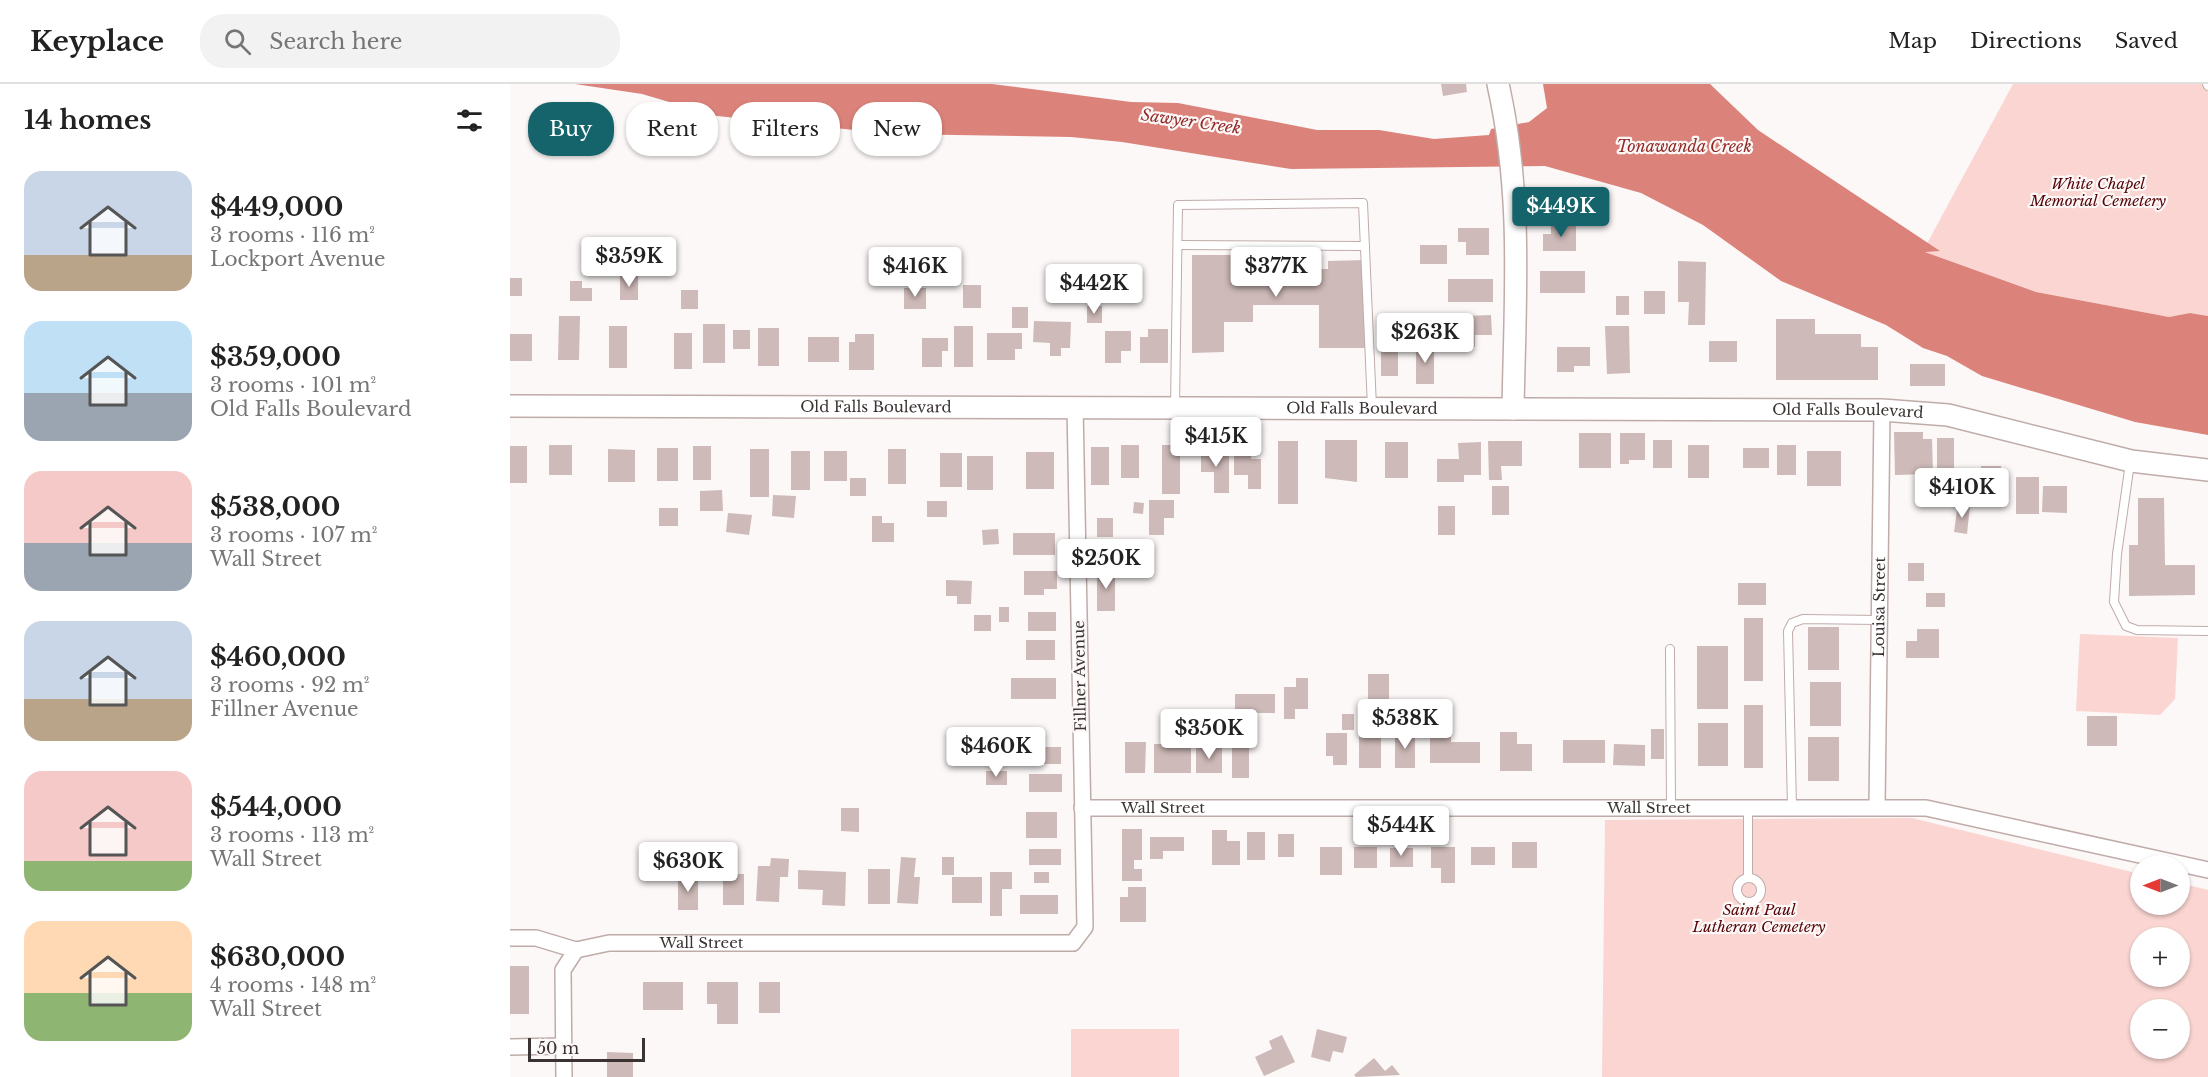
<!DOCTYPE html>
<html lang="en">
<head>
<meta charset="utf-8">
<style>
	body { margin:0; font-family:"Libre Baskerville",serif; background:#f2f2f2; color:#222; height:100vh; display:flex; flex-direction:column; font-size:22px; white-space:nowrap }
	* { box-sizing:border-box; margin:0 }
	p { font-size:20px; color:#767676 }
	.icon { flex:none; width:33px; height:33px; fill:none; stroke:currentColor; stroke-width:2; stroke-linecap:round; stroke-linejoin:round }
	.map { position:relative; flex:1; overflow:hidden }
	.panel { display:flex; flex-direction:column; background:#fff; width:510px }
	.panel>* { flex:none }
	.top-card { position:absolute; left:18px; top:18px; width:570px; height:54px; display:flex; gap:12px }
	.needle { width:39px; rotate:270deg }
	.controls { position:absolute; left:1620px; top:771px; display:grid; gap:12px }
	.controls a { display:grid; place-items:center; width:60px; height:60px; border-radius:50%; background:#fff; box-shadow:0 2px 4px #0004; font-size:30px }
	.scale { position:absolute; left:18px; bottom:15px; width:117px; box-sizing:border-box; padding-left:6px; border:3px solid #3b3332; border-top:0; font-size:16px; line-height:21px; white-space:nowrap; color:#3b3332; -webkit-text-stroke:4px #fcf8f7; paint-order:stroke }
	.price { position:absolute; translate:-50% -51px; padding:0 14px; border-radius:6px; background:#fff; color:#222; font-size:20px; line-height:39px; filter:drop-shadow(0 2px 3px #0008) }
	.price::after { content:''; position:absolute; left:50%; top:36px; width:18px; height:14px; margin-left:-9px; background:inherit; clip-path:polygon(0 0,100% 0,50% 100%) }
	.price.active { background:#15636b; color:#fff }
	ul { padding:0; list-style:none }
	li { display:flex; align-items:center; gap:18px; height:150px; padding:0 24px }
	li span { display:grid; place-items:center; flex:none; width:168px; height:120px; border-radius:18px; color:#555 }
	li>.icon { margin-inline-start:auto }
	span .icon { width:72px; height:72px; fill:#fffc; stroke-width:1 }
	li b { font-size:26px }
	h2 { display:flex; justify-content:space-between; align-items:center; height:72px; padding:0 24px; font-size:26px }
	.pill { padding:0 21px; border-radius:24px; background:#fff; box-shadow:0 2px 4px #0004; font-size:21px; line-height:54px }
	.pill.active { background:#15636b; color:#fff }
	header { display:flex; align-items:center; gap:36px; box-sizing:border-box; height:84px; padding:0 30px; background:#fff; border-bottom:2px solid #e0e0e0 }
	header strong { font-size:28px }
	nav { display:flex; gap:33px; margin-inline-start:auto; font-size:21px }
	.search { width:420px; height:54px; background:#f2f2f2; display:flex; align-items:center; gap:15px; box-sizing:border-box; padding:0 21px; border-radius:24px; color:#767676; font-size:22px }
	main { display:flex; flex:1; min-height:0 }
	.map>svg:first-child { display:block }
	.green { fill:#fad5d1; fill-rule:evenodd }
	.water { fill:#db827a }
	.building { fill:#cebab8 }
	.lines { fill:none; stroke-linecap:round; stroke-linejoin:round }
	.lane-casing { stroke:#bfaca9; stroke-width:10 }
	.street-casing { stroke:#bfaca9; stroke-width:18 }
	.secondary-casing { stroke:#bfaca9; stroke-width:24 }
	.lane { stroke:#fff; stroke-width:8 }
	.street { stroke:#fff; stroke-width:15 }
	.secondary { stroke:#fff; stroke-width:21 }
	.labels { text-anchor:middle; stroke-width:4.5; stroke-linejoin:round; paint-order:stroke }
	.park-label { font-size:15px; font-style:italic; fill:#570408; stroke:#fcf8f7 }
	.street-label { font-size:15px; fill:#3b3332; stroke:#fcf8f7 }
	.water-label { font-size:16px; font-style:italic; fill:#922926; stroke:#fcf8f7 }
</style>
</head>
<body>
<header>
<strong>Keyplace</strong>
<div class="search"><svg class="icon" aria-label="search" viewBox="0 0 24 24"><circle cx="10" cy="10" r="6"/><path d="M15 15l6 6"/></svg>Search here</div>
<nav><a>Map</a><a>Directions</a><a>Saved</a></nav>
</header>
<main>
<section class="panel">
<h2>14 homes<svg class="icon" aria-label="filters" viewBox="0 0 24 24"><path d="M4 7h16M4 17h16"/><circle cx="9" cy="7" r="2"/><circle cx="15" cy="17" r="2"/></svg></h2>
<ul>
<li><span style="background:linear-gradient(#c9d6e8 70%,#b9a48a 0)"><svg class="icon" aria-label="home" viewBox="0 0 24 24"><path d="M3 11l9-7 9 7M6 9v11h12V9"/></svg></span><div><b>$449,000</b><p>3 rooms · 116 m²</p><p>Lockport Avenue</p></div></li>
<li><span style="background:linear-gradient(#bfe0f5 60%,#9aa5b1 0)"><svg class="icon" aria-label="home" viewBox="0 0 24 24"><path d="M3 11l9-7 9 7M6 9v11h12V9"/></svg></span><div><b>$359,000</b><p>3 rooms · 101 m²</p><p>Old Falls Boulevard</p></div></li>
<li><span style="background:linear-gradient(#f6c9c9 60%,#9aa5b1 0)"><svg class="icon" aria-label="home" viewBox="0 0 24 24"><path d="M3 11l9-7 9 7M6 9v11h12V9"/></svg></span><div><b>$538,000</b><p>3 rooms · 107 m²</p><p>Wall Street</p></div></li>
<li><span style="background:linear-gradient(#c9d6e8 65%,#b9a48a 0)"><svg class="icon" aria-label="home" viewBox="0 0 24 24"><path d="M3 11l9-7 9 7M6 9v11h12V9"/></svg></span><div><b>$460,000</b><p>3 rooms · 92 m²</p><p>Fillner Avenue</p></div></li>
<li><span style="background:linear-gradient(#f6c9c9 75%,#8fb573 0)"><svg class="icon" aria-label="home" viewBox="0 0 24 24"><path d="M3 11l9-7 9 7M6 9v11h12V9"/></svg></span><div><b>$544,000</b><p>3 rooms · 113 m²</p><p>Wall Street</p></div></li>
<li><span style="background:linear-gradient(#ffd9b3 60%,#8fb573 0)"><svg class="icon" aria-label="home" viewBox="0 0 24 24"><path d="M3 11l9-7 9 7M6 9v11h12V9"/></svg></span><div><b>$630,000</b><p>4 rooms · 148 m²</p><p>Wall Street</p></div></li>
</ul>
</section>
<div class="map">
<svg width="1698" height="993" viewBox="0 0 1698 993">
	<rect width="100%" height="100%" fill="#fcf8f7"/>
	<g class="green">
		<polygon points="1503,0 1698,0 1698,232 1680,229 1659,233 1526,208 1413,167"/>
		<polygon points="1570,550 1668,554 1665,615 1650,631 1566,627"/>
		<path d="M1402,734L1630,790V820H1670V799L1698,806V993H1092L1095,736ZM1630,854H1670V892H1630ZM1630,926H1670V964H1630Z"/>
		<rect x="561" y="945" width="108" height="48"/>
	</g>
	<polygon class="water" points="65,0 482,0 621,18 668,19 807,46 869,46 924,55 979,51 981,45 1019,38 1037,24 1033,0 1200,0 1248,46 1430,167 1415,168 1526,208 1659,233 1680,229 1698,232 1698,351 1625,338 1472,292 1437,272 1413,264 1376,241 1271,197 1193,141 1131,109 1035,82 781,85 612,58 561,53 383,50 207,32 132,10"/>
	<g class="building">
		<polygon points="931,0 956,0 957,8 933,12"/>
		<polygon points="1041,139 1066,139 1066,167 1033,167 1033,150 1041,150"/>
		<polygon points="948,144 979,144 979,171 956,171 956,158 948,158"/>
		<rect x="910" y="161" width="27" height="19"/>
		<polygon points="682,171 756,171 756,185 818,185 818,177 855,176 855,264 809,264 809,221 743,221 743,238 714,238 714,268 682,269"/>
		<polygon points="1168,177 1196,178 1195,241 1178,241 1179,218 1168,218"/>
		<rect x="1030" y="187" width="45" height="22"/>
		<rect x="110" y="192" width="18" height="24"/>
		<rect x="0" y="194" width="12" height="18"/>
		<rect x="938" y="195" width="45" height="23"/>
		<polygon points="60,197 72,197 72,204 82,204 82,217 60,217"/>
		<rect x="453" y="201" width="18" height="23"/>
		<rect x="394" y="204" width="22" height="21"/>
		<rect x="171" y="206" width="17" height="19"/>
		<rect x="1134" y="207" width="21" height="23"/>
		<rect x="1106" y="212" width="13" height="19"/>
		<rect x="577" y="222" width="15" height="17"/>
		<rect x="502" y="223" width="16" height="21"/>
		<polygon points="981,231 982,251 965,251 965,263 934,264 932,233"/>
		<polygon points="49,232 70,232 69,276 48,276"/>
		<rect x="888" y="232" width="15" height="17"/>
		<rect x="910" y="233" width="17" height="15"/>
		<polygon points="1266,235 1305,235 1305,250 1351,250 1351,263 1368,263 1368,296 1266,296"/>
		<polygon points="524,237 561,238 560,264 551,264 551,272 540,272 540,259 523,258"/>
		<rect x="193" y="240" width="22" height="39"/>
		<rect x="99" y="242" width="18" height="42"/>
		<rect x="444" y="242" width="19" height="41"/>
		<polygon points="1095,242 1119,242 1120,289 1097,290"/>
		<rect x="248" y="244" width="21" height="38"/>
		<polygon points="638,245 658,245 658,279 630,279 630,253 638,253"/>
		<rect x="223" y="246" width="17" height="19"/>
		<polygon points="595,247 621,247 621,267 611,267 611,279 595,279"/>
		<rect x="164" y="249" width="18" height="36"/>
		<polygon points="477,249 512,249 512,265 505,265 505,276 477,276"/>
		<rect x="0" y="250" width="22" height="27"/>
		<polygon points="345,250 364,250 364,286 339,286 339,258 345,258"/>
		<rect x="298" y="253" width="31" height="25"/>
		<rect x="871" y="253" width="17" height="39"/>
		<polygon points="412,254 438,254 438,267 432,267 432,283 412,283"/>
		<rect x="1199" y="257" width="28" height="21"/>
		<rect x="906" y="261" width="18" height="39"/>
		<polygon points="1047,263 1080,263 1080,282 1064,282 1064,288 1047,288"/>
		<rect x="1400" y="280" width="35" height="22"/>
		<polygon points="1384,348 1413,348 1413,355 1422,355 1423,390 1385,391"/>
		<rect x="1069" y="349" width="32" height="35"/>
		<polygon points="1110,349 1135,349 1135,376 1119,376 1119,380 1110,380"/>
		<rect x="1427" y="354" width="17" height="39"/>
		<polygon points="815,356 847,356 847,398 815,394"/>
		<rect x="1143" y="356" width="19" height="28"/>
		<rect x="768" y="357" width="20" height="63"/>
		<polygon points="978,357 1012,357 1012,382 991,382 992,396 979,396"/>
		<polygon points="724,358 741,358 741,375 751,375 751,405 738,405 738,391 724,391"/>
		<rect x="875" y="358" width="23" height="36"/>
		<polygon points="971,358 971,391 954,391 954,398 927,398 927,375 949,375 948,359"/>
		<rect x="39" y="361" width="23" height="30"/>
		<rect x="611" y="361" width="18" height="33"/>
		<rect x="652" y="361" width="18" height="49"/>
		<rect x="1178" y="361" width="21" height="33"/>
		<rect x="1267" y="361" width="19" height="30"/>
		<rect x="0" y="362" width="17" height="37"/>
		<rect x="183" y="362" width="18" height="34"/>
		<rect x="581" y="363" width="18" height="38"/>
		<polygon points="691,363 706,363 706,370 719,370 719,409 704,409 704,388 691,388"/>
		<rect x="147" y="364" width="21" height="33"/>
		<rect x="1233" y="364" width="26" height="20"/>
		<polygon points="98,365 125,366 125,398 98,398"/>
		<rect x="240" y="365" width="19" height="48"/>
		<rect x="378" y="365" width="18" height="35"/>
		<rect x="281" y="367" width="19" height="39"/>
		<rect x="314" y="367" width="23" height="30"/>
		<rect x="1297" y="367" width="34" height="35"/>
		<rect x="516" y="368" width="28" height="37"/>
		<rect x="430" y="369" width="22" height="34"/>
		<rect x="457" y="372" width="26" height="34"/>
		<polygon points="1471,382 1491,382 1490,420 1471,420"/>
		<rect x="1506" y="393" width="23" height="37"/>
		<rect x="340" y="394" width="16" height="18"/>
		<rect x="982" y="402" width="17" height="29"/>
		<polygon points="1533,402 1557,402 1557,429 1532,428"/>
		<polygon points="212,406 213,427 190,427 190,407"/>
		<polygon points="263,411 286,412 284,434 262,432"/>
		<polygon points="1628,414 1654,414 1655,481 1685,481 1685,511 1619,512 1619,461 1628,461"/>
		<polygon points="639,416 664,416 664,434 654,434 654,451 639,451"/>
		<rect x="417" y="417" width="20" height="16"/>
		<polygon points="624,418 634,419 633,430 623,429"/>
		<polygon points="1448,419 1460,421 1457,450 1444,448"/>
		<rect x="928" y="422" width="17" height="29"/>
		<rect x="149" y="424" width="19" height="18"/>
		<polygon points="218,429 242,431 239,451 216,448"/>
		<polygon points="362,432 372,432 372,439 384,439 384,458 362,458"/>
		<rect x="587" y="434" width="16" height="19"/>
		<polygon points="488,445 489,460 473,461 472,446"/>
		<rect x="503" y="449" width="42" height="22"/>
		<rect x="1398" y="479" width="16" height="18"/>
		<rect x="587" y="484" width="18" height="43"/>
		<polygon points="514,487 547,487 547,505 534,505 534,511 514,511"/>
		<polygon points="436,496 462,497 461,520 447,520 447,512 436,512"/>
		<rect x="1228" y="499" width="28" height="22"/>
		<rect x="1416" y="509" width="19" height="14"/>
		<rect x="489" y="523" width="10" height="15"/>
		<rect x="518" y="528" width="28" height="19"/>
		<rect x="464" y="531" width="17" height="16"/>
		<rect x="1234" y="534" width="19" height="63"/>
		<rect x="1298" y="543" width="31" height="43"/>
		<polygon points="1407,545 1429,545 1429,574 1396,574 1396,557 1407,557"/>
		<rect x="516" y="556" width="29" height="20"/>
		<rect x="1187" y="562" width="31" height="63"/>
		<rect x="858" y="590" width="21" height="30"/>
		<rect x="501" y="594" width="45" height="21"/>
		<polygon points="786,594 798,594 798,625 785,625 785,635 774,635 774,603 786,603"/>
		<rect x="1300" y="598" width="31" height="44"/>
		<rect x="725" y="610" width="40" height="19"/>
		<rect x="1234" y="621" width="19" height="63"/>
		<rect x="901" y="626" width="13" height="18"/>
		<rect x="832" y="630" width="12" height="16"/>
		<rect x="1577" y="632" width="30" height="30"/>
		<rect x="1188" y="639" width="30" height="43"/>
		<rect x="1141" y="645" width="13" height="30"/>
		<rect x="849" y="646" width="22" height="38"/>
		<rect x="885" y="648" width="20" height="36"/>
		<polygon points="990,648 1007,648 1007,660 1022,660 1022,687 990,687"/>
		<polygon points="816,649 837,649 837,681 823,681 823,672 816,672"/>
		<polygon points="920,650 941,650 941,658 970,658 970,679 920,679"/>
		<rect x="722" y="652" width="17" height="42"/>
		<rect x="1298" y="653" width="31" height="44"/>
		<rect x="1053" y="656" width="42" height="23"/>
		<rect x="481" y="658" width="19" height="15"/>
		<polygon points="615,658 636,658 635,689 615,689"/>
		<rect x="644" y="660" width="37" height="29"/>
		<polygon points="1104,660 1135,661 1135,682 1103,681"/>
		<rect x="518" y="663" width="33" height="17"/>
		<rect x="686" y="663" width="26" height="26"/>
		<rect x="476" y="687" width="21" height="14"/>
		<rect x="519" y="690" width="33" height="18"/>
		<polygon points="331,724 349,724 349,748 331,747"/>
		<rect x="516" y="728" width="31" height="26"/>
		<polygon points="612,745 632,745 632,776 624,776 624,785 632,785 632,797 612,797"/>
		<polygon points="702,746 717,746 717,757 730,757 730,781 702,781"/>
		<rect x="737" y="748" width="18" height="28"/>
		<rect x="768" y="750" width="16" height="23"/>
		<polygon points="640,753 674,753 674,767 653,767 653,775 640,775"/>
		<polygon points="164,758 173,758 173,782 163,782"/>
		<rect x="1002" y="758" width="25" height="26"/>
		<rect x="810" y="763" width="22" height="28"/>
		<rect x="844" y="763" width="23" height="21"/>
		<polygon points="921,763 945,763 945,799 931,799 931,784 921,784"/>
		<rect x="961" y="763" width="24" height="18"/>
		<rect x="880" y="764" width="23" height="19"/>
		<rect x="519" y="765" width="32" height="16"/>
		<polygon points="391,773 406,774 404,793 410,793 408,820 387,819"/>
		<rect x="432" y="773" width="12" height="18"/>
		<polygon points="261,774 279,775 278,793 270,793 269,818 246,817 248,782 260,782"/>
		<rect x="358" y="785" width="22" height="35"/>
		<polygon points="288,786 336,788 335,822 312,821 313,806 288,805"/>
		<polygon points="480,788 502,788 502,805 492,805 492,832 480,832"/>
		<rect x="524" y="788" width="15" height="11"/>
		<rect x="213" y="790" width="21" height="31"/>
		<rect x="168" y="792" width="20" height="34"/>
		<rect x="442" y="793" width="30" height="26"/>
		<polygon points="618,803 636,803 636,838 610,838 610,813 618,813"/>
		<rect x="510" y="811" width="38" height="19"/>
		<rect x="0" y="882" width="19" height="48"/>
		<rect x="133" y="898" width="40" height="28"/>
		<polygon points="197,898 228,898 228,940 207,940 207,920 197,920"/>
		<rect x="249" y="898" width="21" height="31"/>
		<polygon points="807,945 837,953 833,969 823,967 820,978 801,973"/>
		<polygon points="772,951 785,978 754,992 745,973 762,965 759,957"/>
		<polygon points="97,968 123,969 123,993 97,993"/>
		<polygon points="864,974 875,987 882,981 890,991 846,993 844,991"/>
	</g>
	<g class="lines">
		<g class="lane-casing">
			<g id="lane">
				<polyline points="1697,0 1698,2"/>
				<polyline points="668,161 855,162"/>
				<polyline points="665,322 668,121 853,119 862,323"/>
				<polyline points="1620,379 1607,470 1604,518 1616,542 1627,546 1698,547"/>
				<polyline points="1160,565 1161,723"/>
				<polyline points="1282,723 1278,547 1282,539 1293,535 1368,536"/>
				<circle cx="1239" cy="806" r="12"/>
				<polyline points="1238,794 1238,723"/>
			</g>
		</g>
		<g class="street-casing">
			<g id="street">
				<path id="s1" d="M1367,723L1372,326"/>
				<path id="s2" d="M572,724H1416L1698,786"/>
				<path id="s3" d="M0,854H26L66,866L99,859H563L575,843L565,322"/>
				<polyline points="0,963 54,962"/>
				<polyline points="54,993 53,886 66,866"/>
			</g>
		</g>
		<g class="secondary-casing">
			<g id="secondary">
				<path d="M988,0C1013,111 1005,213 1003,325"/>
				<path id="s4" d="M0,322L1372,326L1438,331L1621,377L1698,386"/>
			</g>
		</g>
		<use href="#lane" class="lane"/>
		<use href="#street" class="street"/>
		<use href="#secondary" class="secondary"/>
	</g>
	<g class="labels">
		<g class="park-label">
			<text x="1588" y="105">White Chapel<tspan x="1588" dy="17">Memorial Cemetery</tspan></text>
			<text x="1249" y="831">Saint Paul<tspan x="1249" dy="17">Lutheran Cemetery</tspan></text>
		</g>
		<g class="street-label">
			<text dy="5" stroke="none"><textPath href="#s4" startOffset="366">Old Falls Boulevard</textPath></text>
			<text dy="5" stroke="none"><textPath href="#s4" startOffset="852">Old Falls Boulevard</textPath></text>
			<text dy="5" stroke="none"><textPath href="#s4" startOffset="1338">Old Falls Boulevard</textPath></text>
			<text dy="5" stroke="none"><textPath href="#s1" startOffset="200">Louisa Street</textPath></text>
			<text transform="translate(570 592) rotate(-91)" y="5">Fillner Avenue</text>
			<text dy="5" stroke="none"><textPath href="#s2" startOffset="567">Wall Street</textPath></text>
			<text dy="5" stroke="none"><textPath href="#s2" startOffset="81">Wall Street</textPath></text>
			<text dy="5" stroke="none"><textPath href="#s3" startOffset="194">Wall Street</textPath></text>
		</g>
		<g class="water-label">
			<text transform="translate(681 37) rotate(8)" y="6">Sawyer Creek</text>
			<text x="1174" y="68">Tonawanda Creek</text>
		</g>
	</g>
</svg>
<div class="controls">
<a><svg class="needle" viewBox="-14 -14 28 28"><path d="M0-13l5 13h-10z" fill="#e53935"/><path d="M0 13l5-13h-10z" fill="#767676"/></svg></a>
<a>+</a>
<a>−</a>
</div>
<div class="scale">50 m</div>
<b class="price active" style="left:1051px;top:154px">$449K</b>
<b class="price" style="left:119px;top:204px">$359K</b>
<b class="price" style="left:405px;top:214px">$416K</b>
<b class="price" style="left:766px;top:214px">$377K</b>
<b class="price" style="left:584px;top:231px">$442K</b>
<b class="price" style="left:915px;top:280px">$263K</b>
<b class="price" style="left:706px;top:384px">$415K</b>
<b class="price" style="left:1452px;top:435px">$410K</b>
<b class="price" style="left:596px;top:506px">$250K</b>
<b class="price" style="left:895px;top:666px">$538K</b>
<b class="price" style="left:699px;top:676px">$350K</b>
<b class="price" style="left:486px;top:694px">$460K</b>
<b class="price" style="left:891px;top:773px">$544K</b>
<b class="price" style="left:178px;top:809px">$630K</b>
<div class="top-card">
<a class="pill active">Buy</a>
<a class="pill">Rent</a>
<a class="pill">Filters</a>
<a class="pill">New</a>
</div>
</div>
</main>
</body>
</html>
